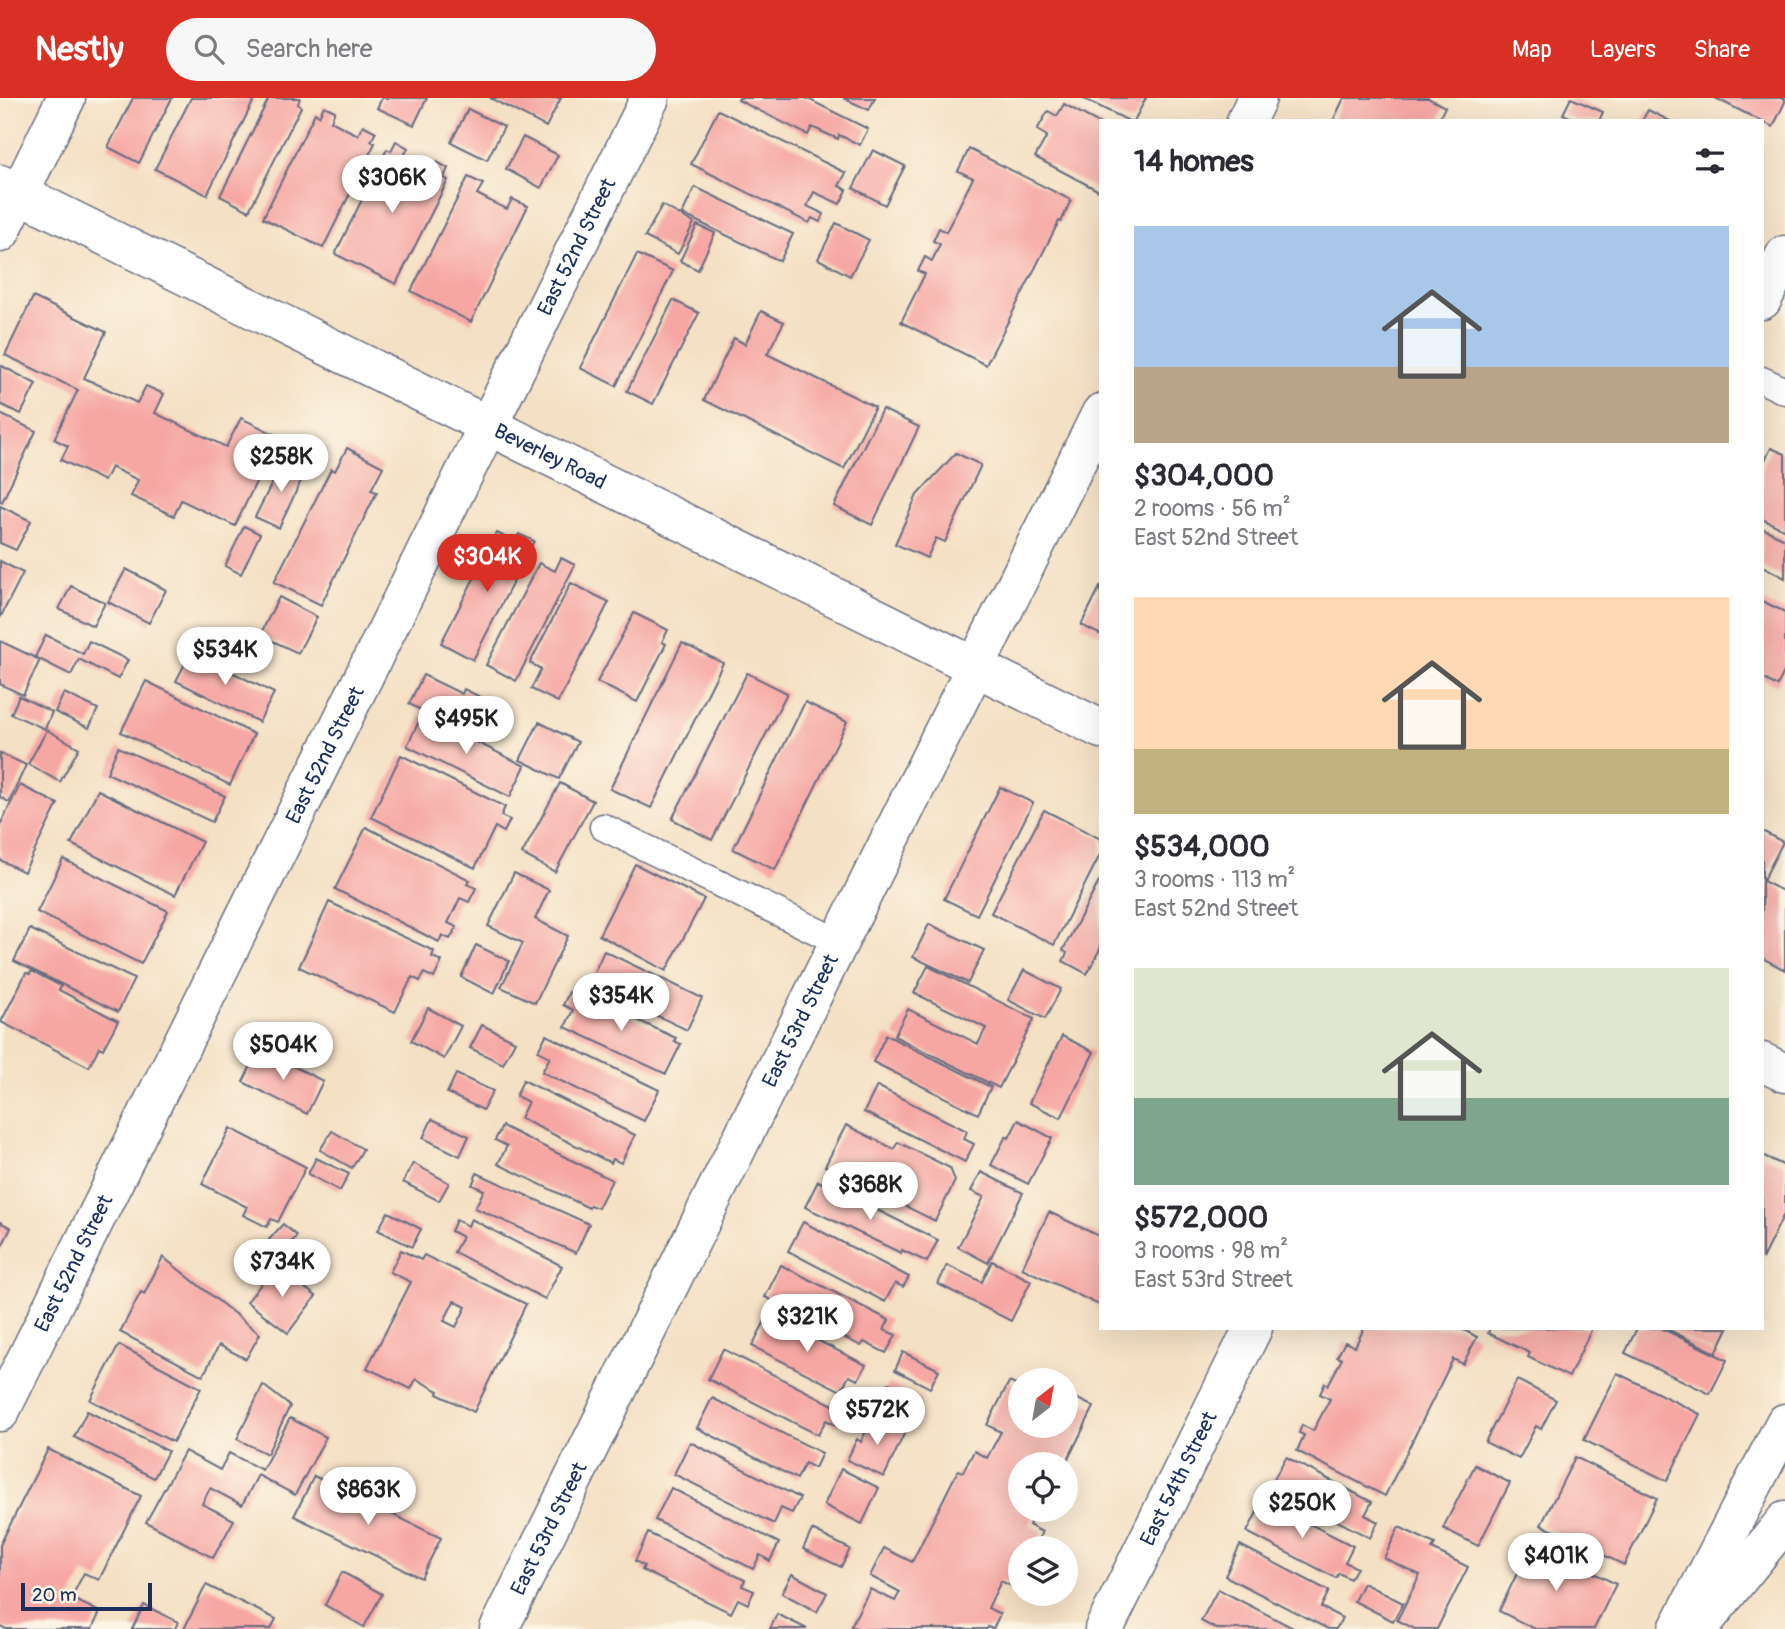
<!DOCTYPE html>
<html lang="en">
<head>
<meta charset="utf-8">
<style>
	body { margin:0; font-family:Pangolin,sans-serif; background:#f7f7f7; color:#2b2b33; height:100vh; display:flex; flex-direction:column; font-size:26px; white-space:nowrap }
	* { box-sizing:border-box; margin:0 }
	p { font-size:23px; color:#7c7c81 }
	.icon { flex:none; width:38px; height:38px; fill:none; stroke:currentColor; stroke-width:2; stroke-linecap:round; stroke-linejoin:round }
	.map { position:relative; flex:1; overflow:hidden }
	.side { position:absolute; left:1099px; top:21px; width:665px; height:1211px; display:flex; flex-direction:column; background:#fff; border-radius:0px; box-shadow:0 7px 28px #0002 }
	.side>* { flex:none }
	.needle { width:46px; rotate:31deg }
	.tools { position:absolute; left:1008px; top:1270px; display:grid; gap:14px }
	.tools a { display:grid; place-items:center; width:70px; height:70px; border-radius:50%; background:#fff; box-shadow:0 7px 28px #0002; font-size:35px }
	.scale { position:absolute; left:21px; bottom:18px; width:131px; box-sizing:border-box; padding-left:7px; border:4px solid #1b2f5e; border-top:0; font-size:19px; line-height:24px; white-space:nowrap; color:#1b2f5e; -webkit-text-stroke:5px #fcf5e5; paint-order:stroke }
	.price { position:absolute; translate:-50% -60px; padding:0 16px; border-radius:24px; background:#fff; color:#222; font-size:23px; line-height:46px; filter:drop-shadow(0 2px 4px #0008) }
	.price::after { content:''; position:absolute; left:50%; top:42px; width:21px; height:16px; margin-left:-10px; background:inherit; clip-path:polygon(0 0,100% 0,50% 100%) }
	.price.on { background:#d93025; color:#fff }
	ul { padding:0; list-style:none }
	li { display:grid; align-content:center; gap:14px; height:371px; padding:0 35px }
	li span { display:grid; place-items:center; height:217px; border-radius:0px; color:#555 }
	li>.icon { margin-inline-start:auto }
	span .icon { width:126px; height:126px; fill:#fffc; stroke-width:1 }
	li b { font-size:30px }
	h2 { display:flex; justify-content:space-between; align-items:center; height:84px; padding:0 35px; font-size:30px }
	header { display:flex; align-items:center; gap:42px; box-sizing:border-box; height:98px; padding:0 35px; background:#d93025; color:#fff }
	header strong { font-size:33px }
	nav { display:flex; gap:38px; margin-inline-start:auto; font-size:24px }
	.search { width:490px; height:63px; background:#f7f7f7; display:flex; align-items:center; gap:18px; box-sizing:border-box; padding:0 24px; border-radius:38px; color:#7c7c81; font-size:26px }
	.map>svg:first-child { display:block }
	.building { fill:#f6a7a4; fill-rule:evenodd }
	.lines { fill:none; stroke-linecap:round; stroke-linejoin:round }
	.lane-casing { stroke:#676d82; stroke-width:29 }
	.street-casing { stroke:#676d82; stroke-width:41 }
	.secondary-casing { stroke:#676d82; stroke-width:41 }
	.lane { stroke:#fff; stroke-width:26 }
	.street { stroke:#fff; stroke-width:38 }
	.secondary { stroke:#fff; stroke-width:38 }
	.labels { text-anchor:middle; stroke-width:5; stroke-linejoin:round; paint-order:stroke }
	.street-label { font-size:21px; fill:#1b2f5e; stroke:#fcf5e5 }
</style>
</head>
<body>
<header>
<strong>Nestly</strong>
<div class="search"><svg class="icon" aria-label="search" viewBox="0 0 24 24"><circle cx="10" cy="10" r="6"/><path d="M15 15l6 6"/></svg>Search here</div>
<nav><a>Map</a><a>Layers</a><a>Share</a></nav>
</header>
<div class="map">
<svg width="1785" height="1531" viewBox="0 0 1785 1531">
	<rect width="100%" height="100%" fill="#fcf5e5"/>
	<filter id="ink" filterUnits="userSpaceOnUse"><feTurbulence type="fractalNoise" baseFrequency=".0143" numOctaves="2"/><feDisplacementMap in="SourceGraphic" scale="14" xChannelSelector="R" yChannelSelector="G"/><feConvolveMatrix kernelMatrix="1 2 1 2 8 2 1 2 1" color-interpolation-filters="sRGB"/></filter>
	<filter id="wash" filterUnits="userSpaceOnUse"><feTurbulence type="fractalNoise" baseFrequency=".00686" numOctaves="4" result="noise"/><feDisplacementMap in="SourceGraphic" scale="28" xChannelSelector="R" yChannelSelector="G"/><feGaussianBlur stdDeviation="1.57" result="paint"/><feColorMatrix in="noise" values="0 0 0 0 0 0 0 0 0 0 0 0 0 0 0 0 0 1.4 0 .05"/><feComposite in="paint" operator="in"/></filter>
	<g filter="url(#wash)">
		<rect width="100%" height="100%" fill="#f4e0c4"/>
		<g id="blocks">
			<g class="building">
				<polygon points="133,0 172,0 139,65 108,49"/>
				<polygon points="191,0 255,0 207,97 155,71"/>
				<polygon points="269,0 300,0 298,6 301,9 249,113 220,98"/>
				<polygon points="382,0 427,0 414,27 377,10"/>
				<polygon points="490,0 561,0 546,29"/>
				<polygon points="739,0 806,0 868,31 860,47 839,37 838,41 812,29 808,37 738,2"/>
				<polygon points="843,0 875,0 869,12"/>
				<polygon points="1082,0 1146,0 1134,23 1129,23"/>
				<polygon points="1344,0 1428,0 1445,9 1438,23 1333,23"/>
				<polygon points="1571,0 1603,14 1599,23 1578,23 1563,16"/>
				<polygon points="1715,0 1785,0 1785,4 1773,29"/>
				<polygon points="1064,6 1101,26 1101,94 1035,59 1047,38 1037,32 1048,13 1057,18"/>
				<polygon points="324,8 335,13 331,23 344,30 358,37 363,27 376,34 371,43 375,45 323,150 263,120 315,15 319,18"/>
				<polygon points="468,11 504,29 487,62 451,44"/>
				<polygon points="718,12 846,75 839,88 847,92 840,106 814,94 807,108 824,116 820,124 812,120 809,125 691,66"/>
				<polygon points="1648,12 1670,23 1642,23"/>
				<polygon points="523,39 558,57 541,90 506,71"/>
				<polygon points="396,43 408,50 403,60 432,73 437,64 448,70 444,80 448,82 396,186 335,156 387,51 391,53"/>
				<polygon points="969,51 1071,102 1061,124 1059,123 986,267 901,224 925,176 918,173 925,159 932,163 940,146 933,143 939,130 946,134 973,80 958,73"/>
				<polygon points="873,52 905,68 885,107 853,90"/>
				<polygon points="468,79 483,86 477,96 494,105 507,111 512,101 528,108 471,224 411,193"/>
				<polygon points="695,89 793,136 780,163 682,116"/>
				<polygon points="662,107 694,125 678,156 645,139"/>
				<polygon points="836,125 869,142 850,178 818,161"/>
				<polygon points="697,127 715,135 698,172 680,163"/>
				<polygon points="637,156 673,173 616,288 580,270"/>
				<polygon points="33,199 106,234 84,280 137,305 146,288 164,296 155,315 226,349 241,320 278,338 235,428 181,402 174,418 131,398 138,382 111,369 104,383 61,362 68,348 54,341 78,292 5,257"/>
				<polygon points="673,202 699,215 653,306 627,293"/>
				<polygon points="761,213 784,224 767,256 875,309 844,371 704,302 734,240 745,246"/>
				<polygon points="2,268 36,286 21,316 0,306 0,273"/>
				<polygon points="882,311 919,329 872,427 834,408"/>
				<polygon points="0,316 36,333 2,404 0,403"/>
				<polygon points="347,350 383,369 371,392 377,394 321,507 274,484 331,371 335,373"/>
				<polygon points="1771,350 1785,356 1785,432 1762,421 1762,368"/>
				<polygon points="956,355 981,367 945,444 936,440 927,460 895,446 917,397"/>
				<polygon points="284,361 306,372 279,430 255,419"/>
				<polygon points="0,408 31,423 16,452 0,445"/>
				<polygon points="244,428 260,436 241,476 225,468"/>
				<polygon points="1762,430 1785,441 1785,480 1762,468"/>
				<polygon points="497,435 514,444 519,436 534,443 473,562 441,545"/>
				<polygon points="561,460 575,467 516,583 486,567 539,465 555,473"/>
				<polygon points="0,463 23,475 0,520"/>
				<polygon points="126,471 166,492 149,525 108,504"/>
				<polygon points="571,485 609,504 558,604 531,591 541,571 530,565"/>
				<polygon points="1101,487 1101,537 1081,527"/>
				<polygon points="71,488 105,505 93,528 59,511"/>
				<polygon points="279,499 317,519 298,555 260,537"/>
				<polygon points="1762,503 1785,514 1785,572 1777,588 1762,580"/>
				<polygon points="634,515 668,532 662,544 666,546 637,604 597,584"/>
				<polygon points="46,537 83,556 89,543 128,562 118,581 79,561 71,577 35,559"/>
				<polygon points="0,543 40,562 23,597 0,586"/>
				<polygon points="682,545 723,565 651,710 610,691"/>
				<polygon points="191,554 274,595 259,624 176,583"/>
				<polygon points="747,575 787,595 712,742 672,721"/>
				<polygon points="423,577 462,596 464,591 495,606 478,640 409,606"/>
				<polygon points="146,583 254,636 230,687 121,634"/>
				<polygon points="64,595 98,611 89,630 55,614"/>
				<polygon points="19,598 52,614 45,631 11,616"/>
				<polygon points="805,604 847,624 775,772 733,751"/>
				<polygon points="422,617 525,668 510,699 407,648"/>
				<polygon points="539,624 578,644 559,681 520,662"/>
				<polygon points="47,632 79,650 60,684 28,666"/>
				<polygon points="118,649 225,698 212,724 107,675"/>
				<polygon points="0,655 26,667 9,704 0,699"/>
				<polygon points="401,657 505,709 501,718 510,722 504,734 495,729 475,770 371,719"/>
				<polygon points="560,685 593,703 555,774 522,756"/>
				<polygon points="20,687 58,706 24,774 0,762 0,727"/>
				<polygon points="1000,689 1033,705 977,817 944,801"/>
				<polygon points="98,692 202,744 175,797 71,746"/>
				<polygon points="1044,712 1101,741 1101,755 1054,847 991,815"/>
				<polygon points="366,729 470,782 467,786 476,790 469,804 460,800 448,825 457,829 450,841 442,837 439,844 335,791"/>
				<polygon points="1762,733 1783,744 1763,783 1785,794 1785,872 1762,860"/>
				<polygon points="63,761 168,813 141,866 37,814"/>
				<polygon points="635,766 704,801 666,873 599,837"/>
				<polygon points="514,775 549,792 535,821 568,838 535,905 501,889 523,845 488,828"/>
				<polygon points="1101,780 1101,849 1087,876 1063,863 1067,855 1063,852"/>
				<polygon points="329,804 434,853 432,859 442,863 434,880 424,875 420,883 412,879 395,914 299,869"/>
				<polygon points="929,826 984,852 968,885 913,859"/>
				<polygon points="30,831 134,881 118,914 14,863"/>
				<polygon points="476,847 509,863 494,896 461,879"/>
				<polygon points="604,853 702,900 687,932 589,885"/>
				<polygon points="928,868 1034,921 999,990 894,938 908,911 978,946 986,930 914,895"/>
				<polygon points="1024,872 1061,891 1045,921 1008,902"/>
				<polygon points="32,873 61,888 59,892 118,923 103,951 99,949 89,969 1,924 26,875 30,876"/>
				<polygon points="569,894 579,899 581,896 676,940 674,943 681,946 666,976 565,929 573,912 563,907"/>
				<polygon points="428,910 461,928 444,961 411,943"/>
				<polygon points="482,927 515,943 503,966 470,950"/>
				<polygon points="546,937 659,992 644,1023 542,974 550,959 538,953"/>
				<polygon points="886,937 991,989 978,1016 873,964"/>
				<polygon points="1062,938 1094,954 1061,1020 1029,1005"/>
				<polygon points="259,951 323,983 307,1016 243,984"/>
				<polygon points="456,976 493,993 483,1012 447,995"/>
				<polygon points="523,982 635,1037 621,1065 613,1061 611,1065 520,1020 528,1004 516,998"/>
				<polygon points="877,988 967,1033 964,1041 974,1046 965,1064 864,1014"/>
				<polygon points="432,1021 469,1038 460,1058 423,1040"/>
				<polygon points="1018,1022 1052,1040 1028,1086 991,1067 1006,1038 1009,1040"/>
				<polygon points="846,1027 894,1051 898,1044 950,1070 955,1083 935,1123 825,1068"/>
				<polygon points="502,1028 612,1082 598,1110 590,1107 589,1110 498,1066 507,1048 495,1042"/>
				<polygon points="230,1030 306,1069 278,1124 271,1121 267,1129 243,1117 247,1109 202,1086"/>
				<polygon points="332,1033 363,1051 352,1070 320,1052"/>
				<polygon points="1762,1057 1785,1068 1785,1114 1762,1161"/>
				<polygon points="316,1060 349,1076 340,1093 308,1076"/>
				<polygon points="413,1065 449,1085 439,1103 403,1084"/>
				<polygon points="981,1074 1023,1095 988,1165 958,1149 984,1099 971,1093"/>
				<polygon points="477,1075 589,1126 576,1155 475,1110 484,1092 472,1087"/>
				<polygon points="818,1083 938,1142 927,1164 902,1152 901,1155 805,1109"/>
				<polygon points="388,1114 421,1131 412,1149 378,1132"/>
				<polygon points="1049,1114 1101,1139 1101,1208 1022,1170"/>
				<polygon points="471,1121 562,1168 545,1201 454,1154 462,1139 451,1133 456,1122 468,1128"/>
				<polygon points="0,1124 11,1130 0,1152"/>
				<polygon points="803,1124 909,1179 903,1189 895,1185 885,1204 788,1153"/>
				<polygon points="283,1126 297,1138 274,1164 260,1152"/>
				<path d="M401,1152L421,1162L424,1157L526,1206L474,1314L437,1296L439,1293L416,1281L411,1291L367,1270L411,1184L390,1174ZM454,1203L466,1209L456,1229L444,1223Z"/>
				<polygon points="163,1159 260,1236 246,1261 219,1247 203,1278 120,1234 141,1194 144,1196"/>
				<polygon points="992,1163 1031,1183 1011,1223 938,1186 947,1167 982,1184"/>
				<polygon points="781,1167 889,1222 884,1232 896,1237 886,1255 864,1244 861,1248 765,1199"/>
				<polygon points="275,1168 316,1198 288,1235 247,1204"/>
				<polygon points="768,1217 866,1267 858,1282 849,1278 841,1293 752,1248"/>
				<polygon points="1364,1230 1460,1230 1477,1239 1463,1266 1453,1261 1385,1398 1297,1353 1304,1337 1299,1335 1302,1327 1313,1333 1330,1301 1320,1296 1325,1285 1328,1287 1342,1261 1337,1259 1345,1244 1355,1249"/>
				<polygon points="1490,1230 1592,1230 1569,1279 1528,1259 1530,1255 1488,1235"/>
				<polygon points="1637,1230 1661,1230 1727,1262 1710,1296 1625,1255"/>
				<polygon points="1665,1230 1728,1230 1716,1255"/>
				<polygon points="119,1247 201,1290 173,1344 90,1302"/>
				<polygon points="723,1251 845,1313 837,1328 826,1322 818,1337 708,1281"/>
				<polygon points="903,1254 939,1272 930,1290 895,1272"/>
				<polygon points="1617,1275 1700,1316 1667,1383 1584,1342"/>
				<polygon points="1517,1282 1556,1302 1541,1331 1536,1328 1519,1361 1485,1344"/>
				<polygon points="1009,1284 1020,1289 1020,1328 1066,1328 1066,1295 1094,1309 1065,1367 1020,1367 1020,1412 1037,1412 1029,1427 1042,1434 1035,1447 1028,1444 1025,1451 1020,1451 1020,1461 1015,1471 1020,1476 1013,1489 1001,1483 988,1510 1000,1516 993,1531 988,1529 987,1531 858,1531 851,1528 870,1491 895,1503 900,1494 870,1478 884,1450 912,1464 958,1372 963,1374 974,1353 987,1360 1001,1334 987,1327"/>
				<polygon points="889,1285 922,1302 906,1333 873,1316"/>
				<polygon points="263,1287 290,1308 267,1356 237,1341"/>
				<polygon points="712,1300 822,1355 815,1370 805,1365 797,1381 697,1330"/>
				<polygon points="87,1313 168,1353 154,1380 74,1339"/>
				<polygon points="872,1319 905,1334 884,1379 847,1362 857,1341 861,1344"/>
				<polygon points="290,1320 326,1339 295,1397 258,1377 242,1407 210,1390 202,1406 234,1422 213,1460 146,1424 185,1353 220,1372 229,1355 262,1372"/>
				<polygon points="690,1344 800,1400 792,1415 781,1410 774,1426 674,1376"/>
				<polygon points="48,1351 141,1398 99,1482 84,1475 71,1500 100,1514 92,1531 6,1531 0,1528 0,1447"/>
				<polygon points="1286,1359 1372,1404 1365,1417 1378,1424 1370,1440 1270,1388"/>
				<polygon points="1575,1359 1657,1400 1624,1467 1541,1427"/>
				<polygon points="1475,1367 1510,1385 1478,1448 1443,1430"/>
				<polygon points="841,1371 879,1390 862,1426 824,1407"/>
				<polygon points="314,1378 441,1440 421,1480 294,1418"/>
				<polygon points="671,1390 779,1445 770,1463 760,1457 753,1471 655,1422"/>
				<polygon points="1263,1402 1353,1448 1345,1464 1357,1470 1350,1481 1339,1475 1336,1480 1247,1434"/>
				<polygon points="1399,1429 1435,1446 1432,1451 1468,1469 1437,1531 1415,1531 1397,1522 1420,1477 1384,1460"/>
				<polygon points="812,1432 850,1451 841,1469 803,1451"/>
				<polygon points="648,1435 745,1482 742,1488 754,1493 748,1506 738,1501 731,1515 642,1472 644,1468 635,1463"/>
				<polygon points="1532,1444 1616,1486 1594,1531 1535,1531 1499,1513"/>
				<polygon points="1240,1447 1329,1493 1321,1509 1342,1520 1336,1531 1328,1531 1225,1478"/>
				<polygon points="342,1474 382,1496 364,1529 325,1507"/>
				<polygon points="792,1476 827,1495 817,1514 782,1495"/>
				<polygon points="1363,1485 1403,1505 1393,1523 1354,1503"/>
				<polygon points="206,1487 276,1521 271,1531 184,1531"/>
				<polygon points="1218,1491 1295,1531 1216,1531 1201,1523"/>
				<polygon points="144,1507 178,1524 175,1531 132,1531"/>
				<polygon points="777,1516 807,1531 770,1531"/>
			</g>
		</g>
	</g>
	<g filter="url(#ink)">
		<use href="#blocks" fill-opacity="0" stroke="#676d82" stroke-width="2"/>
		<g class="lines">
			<g class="lane-casing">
				<g id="lane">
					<polyline points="1762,282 1785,293"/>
					<polyline points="603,729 839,844"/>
				</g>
			</g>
			<g class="street-casing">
				<g id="street">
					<polyline points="1246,23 1257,0"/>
					<polyline points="0,135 66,0"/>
					<polyline points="1762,202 1785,157"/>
					<path id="s1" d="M0,1314L650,0"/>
					<path id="s2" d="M499,1531L1101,315"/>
					<path id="s3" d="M1104,1531L1253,1230"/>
					<polyline points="1678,1531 1785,1325"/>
				</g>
			</g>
			<g class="secondary-casing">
				<g id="secondary">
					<path id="s4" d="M0,86L1101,631"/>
					<polyline points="1762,964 1785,975"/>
					<polyline points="1698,1531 1785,1423"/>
				</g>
			</g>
			<use href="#lane" class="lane"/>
			<use href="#street" class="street"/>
			<use href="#secondary" class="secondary"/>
		</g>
	</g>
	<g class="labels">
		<g class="street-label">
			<text dy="7" stroke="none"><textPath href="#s1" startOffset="1300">East 52nd Street</textPath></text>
			<text dy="7" stroke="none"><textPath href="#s4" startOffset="614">Beverley Road</textPath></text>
			<text dy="7" stroke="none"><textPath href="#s1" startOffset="733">East 52nd Street</textPath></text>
			<text dy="7" stroke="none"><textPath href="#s2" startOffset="679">East 53rd Street</textPath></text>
			<text dy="7" stroke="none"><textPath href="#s1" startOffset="166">East 52nd Street</textPath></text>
			<text dy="7" stroke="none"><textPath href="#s3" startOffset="168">East 54th Street</textPath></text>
			<text dy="7" stroke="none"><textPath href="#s2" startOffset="112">East 53rd Street</textPath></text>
		</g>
	</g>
</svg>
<div class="tools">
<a><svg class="needle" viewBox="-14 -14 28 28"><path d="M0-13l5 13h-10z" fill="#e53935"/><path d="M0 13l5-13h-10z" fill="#7c7c81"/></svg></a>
<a><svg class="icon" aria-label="locate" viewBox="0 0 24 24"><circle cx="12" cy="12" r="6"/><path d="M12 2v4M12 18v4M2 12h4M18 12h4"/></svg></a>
<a><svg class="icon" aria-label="layers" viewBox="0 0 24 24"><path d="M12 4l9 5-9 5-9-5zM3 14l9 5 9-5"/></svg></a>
</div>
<div class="scale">20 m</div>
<b class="price" style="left:392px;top:117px">$306K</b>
<b class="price" style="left:281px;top:396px">$258K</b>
<b class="price on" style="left:487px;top:496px">$304K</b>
<b class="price" style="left:225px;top:589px">$534K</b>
<b class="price" style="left:466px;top:658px">$495K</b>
<b class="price" style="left:621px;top:935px">$354K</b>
<b class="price" style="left:283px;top:984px">$504K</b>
<b class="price" style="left:870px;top:1124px">$368K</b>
<b class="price" style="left:282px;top:1201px">$734K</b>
<b class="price" style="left:807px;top:1256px">$321K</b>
<b class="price" style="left:877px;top:1349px">$572K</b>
<b class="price" style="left:368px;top:1429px">$863K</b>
<b class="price" style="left:1302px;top:1442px">$250K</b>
<b class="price" style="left:1556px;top:1495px">$401K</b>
<section class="side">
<h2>14 homes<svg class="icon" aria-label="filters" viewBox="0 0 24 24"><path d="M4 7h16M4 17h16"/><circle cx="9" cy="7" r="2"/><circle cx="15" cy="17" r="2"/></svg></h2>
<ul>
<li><span style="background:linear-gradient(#a9c7e8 65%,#b9a48a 0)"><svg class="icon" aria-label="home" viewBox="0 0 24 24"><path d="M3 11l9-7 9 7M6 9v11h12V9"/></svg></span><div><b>$304,000</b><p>2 rooms · 56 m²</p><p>East 52nd Street</p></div></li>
<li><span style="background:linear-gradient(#ffd9b3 70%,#c2b280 0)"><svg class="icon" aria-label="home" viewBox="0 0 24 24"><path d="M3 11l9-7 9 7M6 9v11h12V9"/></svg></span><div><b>$534,000</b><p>3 rooms · 113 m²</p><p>East 52nd Street</p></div></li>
<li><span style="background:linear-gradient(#dfe7d0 60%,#7fa58c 0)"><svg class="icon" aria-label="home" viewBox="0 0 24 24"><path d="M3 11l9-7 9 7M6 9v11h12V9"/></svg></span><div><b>$572,000</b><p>3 rooms · 98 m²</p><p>East 53rd Street</p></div></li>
</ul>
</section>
</div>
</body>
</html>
